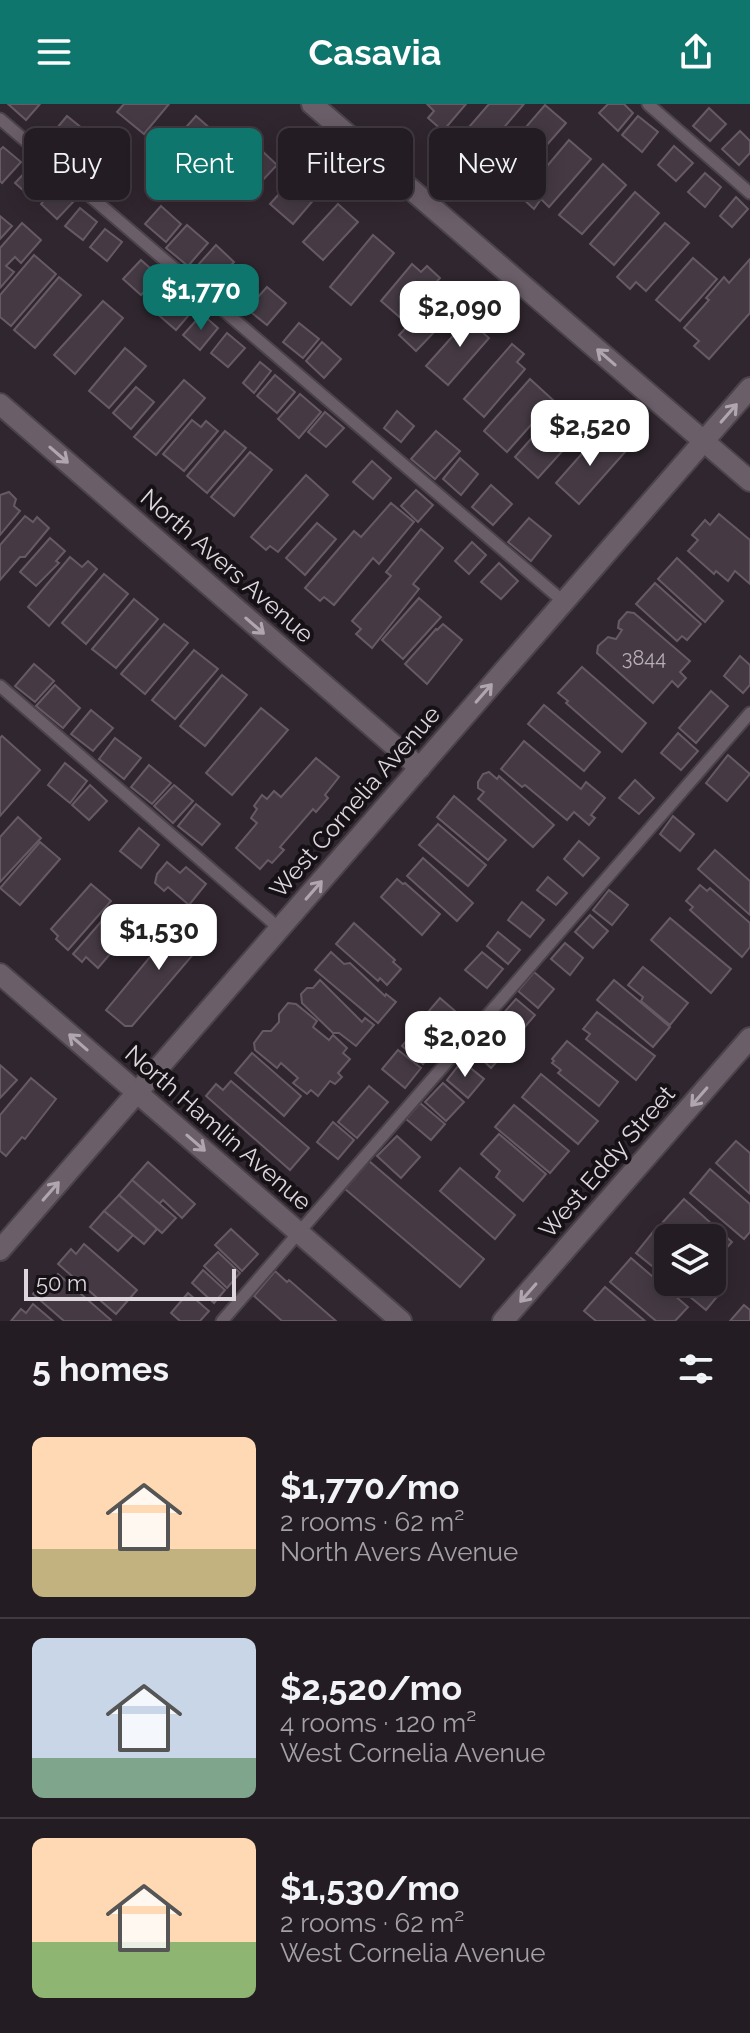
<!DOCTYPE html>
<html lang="en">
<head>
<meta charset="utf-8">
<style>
	body { margin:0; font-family:Raleway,sans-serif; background:#302930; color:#f1f3f6; height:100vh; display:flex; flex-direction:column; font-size:30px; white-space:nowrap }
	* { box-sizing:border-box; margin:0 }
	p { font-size:26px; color:#a3a1a6 }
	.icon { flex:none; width:44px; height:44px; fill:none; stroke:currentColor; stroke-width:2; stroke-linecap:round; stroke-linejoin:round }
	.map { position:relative; height:1217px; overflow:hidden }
	.drawer { display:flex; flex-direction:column; background:#241c23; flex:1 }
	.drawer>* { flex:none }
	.banner { position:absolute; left:24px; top:24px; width:702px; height:72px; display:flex; gap:16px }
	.tools { position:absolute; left:654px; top:1120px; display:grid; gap:16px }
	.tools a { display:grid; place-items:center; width:72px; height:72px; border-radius:12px; background:#241c23; box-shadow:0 4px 20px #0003,0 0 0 2px #413a41; font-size:40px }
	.scale { position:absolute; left:24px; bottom:20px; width:212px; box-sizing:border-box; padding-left:8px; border:4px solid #ddd6dd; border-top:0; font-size:22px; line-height:28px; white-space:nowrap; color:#ddd6dd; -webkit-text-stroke:6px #151115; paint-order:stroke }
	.price { position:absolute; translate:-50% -68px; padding:0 18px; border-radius:16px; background:#fff; color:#222; font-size:26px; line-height:52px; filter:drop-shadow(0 2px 4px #0008) }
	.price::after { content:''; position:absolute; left:50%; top:48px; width:24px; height:18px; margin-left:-12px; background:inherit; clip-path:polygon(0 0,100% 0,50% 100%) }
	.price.current { background:#0f766e; color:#fff }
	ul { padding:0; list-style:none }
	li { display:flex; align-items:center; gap:24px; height:200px; padding:0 32px }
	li+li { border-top:2px solid #413a41 }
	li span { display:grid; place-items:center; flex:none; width:224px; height:160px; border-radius:12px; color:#555 }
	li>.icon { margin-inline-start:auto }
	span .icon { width:96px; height:96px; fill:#fffc; stroke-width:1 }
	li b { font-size:34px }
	h2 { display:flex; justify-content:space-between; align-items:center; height:96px; padding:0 32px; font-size:34px }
	.pill { padding:0 28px; border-radius:12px; background:#241c23; box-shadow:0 4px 20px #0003,0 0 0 2px #413a41; font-size:28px; line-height:72px }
	.pill.current { background:#0f766e; color:#fff }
	header { display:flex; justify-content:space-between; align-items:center; height:104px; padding:0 32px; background:#0f766e; color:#fff; font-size:36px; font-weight:700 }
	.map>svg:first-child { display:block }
	.building { fill:#453a44; stroke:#665a65; stroke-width:2 }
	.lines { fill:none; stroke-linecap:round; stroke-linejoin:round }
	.lane-casing { stroke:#4b434a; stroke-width:15 }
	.street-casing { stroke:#4b434a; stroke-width:24 }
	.lane { stroke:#6a5e69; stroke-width:11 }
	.street { stroke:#6a5e69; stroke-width:20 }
	.oneway { stroke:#afa6af }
	.labels { text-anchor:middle; stroke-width:8; stroke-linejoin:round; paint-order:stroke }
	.number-label { font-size:20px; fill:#b7afb7 }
	.street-label { font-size:24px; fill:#ddd6dd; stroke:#151115 }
</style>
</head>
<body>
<header><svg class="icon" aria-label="menu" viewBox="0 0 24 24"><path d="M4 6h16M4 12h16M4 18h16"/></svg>Casavia<svg class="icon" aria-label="share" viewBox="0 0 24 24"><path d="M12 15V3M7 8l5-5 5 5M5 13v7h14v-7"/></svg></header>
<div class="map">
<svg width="750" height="1217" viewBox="0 0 750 1217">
	<rect width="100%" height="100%" fill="#30262f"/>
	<g class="building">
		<polygon points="8,0 40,0 26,16"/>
		<polygon points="124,0 169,0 144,30 117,8"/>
		<polygon points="427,0 466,0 443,27 428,14 434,7"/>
		<polygon points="489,0 524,0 483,48 474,41 467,49 456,38"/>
		<polygon points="608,0 624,0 633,9 618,27 599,9"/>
		<polygon points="545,1 566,19 516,76 508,69 498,66 495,56 505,44 507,38 513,30 520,30"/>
		<polygon points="709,4 726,20 710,37 693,22"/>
		<polygon points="67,12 88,29 73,48 52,30"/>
		<polygon points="196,12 220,33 180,77 157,56"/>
		<polygon points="638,12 658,28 642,48 622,31"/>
		<polygon points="740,27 750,37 750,49 739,61 722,45"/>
		<polygon points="569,36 591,55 549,103 541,95 534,105 521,93"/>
		<polygon points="94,40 112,56 97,74 78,58"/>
		<polygon points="674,42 693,59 676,77 658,61"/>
		<polygon points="3,43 21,58 2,79 0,77 0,46"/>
		<polygon points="259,44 277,61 244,96 229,83 236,76 233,73"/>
		<polygon points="603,60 626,81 582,130 559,111"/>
		<polygon points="32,61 50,77 33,95 15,79"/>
		<polygon points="300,67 322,86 293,120 270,100"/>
		<polygon points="705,69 721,83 705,103 688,88"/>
		<polygon points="57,82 74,97 57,115 41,100"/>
		<polygon points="635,88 659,109 614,161 590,140"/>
		<polygon points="736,93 748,105 732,123 720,112"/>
		<polygon points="338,100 358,118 323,156 303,138"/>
		<polygon points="161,102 181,120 166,138 145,120"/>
		<polygon points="80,104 97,118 83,136 65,122"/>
		<polygon points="0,112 12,122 0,135"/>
		<polygon points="22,119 41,136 21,159 15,153 6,162 14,168 0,184 0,144"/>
		<polygon points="665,119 689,139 646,187 636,178 630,185 617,173"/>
		<polygon points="187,121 208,139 188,162 166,144"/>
		<polygon points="105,125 122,138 107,157 90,143"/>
		<polygon points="373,131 394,149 351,201 330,183"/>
		<polygon points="216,141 234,158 216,178 198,161"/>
		<polygon points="34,151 56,170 11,222 0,213 0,191"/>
		<polygon points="693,154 717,175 680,217 656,196"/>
		<polygon points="750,155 750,209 709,255 694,242 699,237 684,224 709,196 706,194 724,173 729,179"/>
		<polygon points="141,156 159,172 141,191 123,175"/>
		<polygon points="412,160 421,168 427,162 440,174 403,216 381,197"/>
		<polygon points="59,173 81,191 35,244 14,226"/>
		<polygon points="267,183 286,199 267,221 247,205"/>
		<polygon points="438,184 458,203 416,247 399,231 424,205 421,202"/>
		<polygon points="174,187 194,205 176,226 155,208"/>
		<polygon points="103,197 123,214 75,270 54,251"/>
		<polygon points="476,206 487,217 480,226 489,234 448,281 426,262"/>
		<polygon points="202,210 218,224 200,246 183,231"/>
		<polygon points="299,219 319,235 303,254 283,238"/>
		<polygon points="227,229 245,244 228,263 211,249"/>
		<polygon points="322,238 341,255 324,274 306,257"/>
		<polygon points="512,240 524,250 517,258 525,265 484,313 464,295"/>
		<polygon points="125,244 146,262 109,304 89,287"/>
		<polygon points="260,258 271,267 254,289 243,279"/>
		<polygon points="275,271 295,288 277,309 257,292"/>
		<polygon points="530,275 553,296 507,348 484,327"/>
		<polygon points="184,276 205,294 156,351 134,333"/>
		<polygon points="136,283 154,298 131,325 113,309"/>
		<polygon points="300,290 321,308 299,334 278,315"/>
		<polygon points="560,302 584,323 538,374 515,353"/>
		<polygon points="397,307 414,322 401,338 384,324"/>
		<polygon points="325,308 344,324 326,343 308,328"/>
		<polygon points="192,316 201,323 206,317 218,327 184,367 163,350"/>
		<polygon points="225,327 246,344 207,389 187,372"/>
		<polygon points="436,327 460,347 435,375 411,355"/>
		<polygon points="602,327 625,348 579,400 556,379"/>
		<polygon points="250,348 272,366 234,412 211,393"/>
		<polygon points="460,354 478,370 461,391 443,375"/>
		<polygon points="372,357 391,374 373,395 353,378"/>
		<polygon points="306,371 328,391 278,448 270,442 266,446 251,433"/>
		<polygon points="491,381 512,400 493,421 472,403"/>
		<polygon points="416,386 433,401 418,418 401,402"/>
		<polygon points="9,388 16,395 14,402 20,407 0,431 0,391"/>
		<polygon points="391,399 414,418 379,460 373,454 334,501 324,493 320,497 305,484 354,427 361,433"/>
		<polygon points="719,410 750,436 750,480 735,467 728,477 716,467 714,470 688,447 698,436 692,431 705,416 710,421"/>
		<polygon points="25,412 33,418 37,413 49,424 25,453 20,453 0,476 0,441"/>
		<polygon points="529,414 551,432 531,457 508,438"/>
		<polygon points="317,419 336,435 305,471 286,454"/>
		<polygon points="421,425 443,444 413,480 419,485 372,544 356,530 361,525 352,517 391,472 386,468"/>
		<polygon points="50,434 65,447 56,457 59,459 36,482 20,468"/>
		<polygon points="472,438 486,451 469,470 455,457"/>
		<polygon points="70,453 82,463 88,457 97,465 49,522 28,503"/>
		<polygon points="677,454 723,497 705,518 658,475"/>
		<polygon points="499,459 518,477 501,495 481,478"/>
		<polygon points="104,470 128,490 86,540 62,519"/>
		<polygon points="655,479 701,520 687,536 682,532 677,537 636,500"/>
		<polygon points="419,494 441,513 403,555 382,536"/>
		<polygon points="134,495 158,515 116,564 92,545"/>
		<polygon points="627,508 634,509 690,557 680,568 686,574 678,583 672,577 653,599 597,549 598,542 608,533 616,535 622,526 618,524 619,517"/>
		<polygon points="164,520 188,539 145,590 121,570"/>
		<polygon points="443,520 462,536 427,580 405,560 436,525 437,526"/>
		<polygon points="194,546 218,565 175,615 152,596"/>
		<polygon points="740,552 750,561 750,581 743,589 724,572"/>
		<polygon points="34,560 54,577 35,598 15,582"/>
		<polygon points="582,563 646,619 622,648 566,599 568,597 558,589"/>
		<polygon points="222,571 247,591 205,642 180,622"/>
		<polygon points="55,581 80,604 63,624 36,602"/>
		<polygon points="711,587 728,602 696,639 679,624"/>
		<polygon points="544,601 600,648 584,667 528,620"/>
		<polygon points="261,604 288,626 232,691 206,669"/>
		<polygon points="91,606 113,624 93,647 71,630"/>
		<polygon points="678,629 698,647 681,666 661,649"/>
		<polygon points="2,632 40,666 0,712 0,634"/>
		<polygon points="115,634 141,654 124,675 99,655"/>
		<polygon points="524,637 581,685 586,678 605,694 591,711 595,714 589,721 574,708 567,716 525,681 522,683 501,665"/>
		<polygon points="728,651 750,670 727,697 706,679"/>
		<polygon points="316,654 339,673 325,691 328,694 316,708 313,705 280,743 284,746 272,759 268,756 260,765 236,744 257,719 251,714 257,705 254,702 262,691 267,695 274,687 281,693"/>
		<polygon points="65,659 87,677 70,699 48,681"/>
		<polygon points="149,661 171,679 152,700 131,683"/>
		<polygon points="489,668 497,675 499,672 554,721 533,743 478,695 484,688 478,684 478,678 483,670"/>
		<polygon points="635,676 654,694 639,710 619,694"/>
		<polygon points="90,681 107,697 89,716 72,701"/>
		<polygon points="174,681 193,697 173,719 154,702"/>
		<polygon points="454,692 506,736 488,756 437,713"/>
		<polygon points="196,700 220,720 202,741 178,722"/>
		<polygon points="673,712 694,730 680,747 660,730"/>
		<polygon points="18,713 41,734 0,778 0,733"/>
		<polygon points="438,720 486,761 468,782 419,741"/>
		<polygon points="139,724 159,741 141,764 120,747"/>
		<polygon points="579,737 599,754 583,772 564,755"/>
		<polygon points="40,738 60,755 20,801 0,784"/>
		<polygon points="715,746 750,777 750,811 698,765"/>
		<polygon points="423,754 473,799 457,817 407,772"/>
		<polygon points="167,758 180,769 186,763 206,780 189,801 168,783 164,787 155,779 157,770"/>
		<polygon points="548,773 567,789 556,801 537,786"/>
		<polygon points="397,775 403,780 405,779 440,810 422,831 381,793"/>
		<polygon points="91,780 111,797 68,846 56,835 58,832 51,825"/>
		<polygon points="700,781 707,787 710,784 750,819 750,843 742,853 690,806 693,803 686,797"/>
		<polygon points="609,786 628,801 612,821 593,806"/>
		<polygon points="522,798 544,816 530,833 508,816"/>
		<polygon points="113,804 134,822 98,864 86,853 82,858 73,850"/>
		<polygon points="193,809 214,826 132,922 125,922 106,906 154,848 157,852"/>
		<polygon points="590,811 608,827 593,844 575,828"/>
		<polygon points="670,814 731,865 711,889 651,836"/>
		<polygon points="354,819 395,856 393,858 401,865 387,881 380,874 378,877 336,840"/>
		<polygon points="498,828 520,846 508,860 487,842"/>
		<polygon points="565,839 583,854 570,871 551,855"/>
		<polygon points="331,848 344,860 350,859 385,892 386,890 396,898 378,919 315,866"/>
		<polygon points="482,848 503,865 487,884 465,866"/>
		<polygon points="643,863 688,899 670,921 641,897 643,893 628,881"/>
		<polygon points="534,868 554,885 538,904 518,887"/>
		<polygon points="320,876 362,918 365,914 374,921 356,942 339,929 333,929 302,899 301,890 307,884 313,884"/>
		<polygon points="614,876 670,923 653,943 597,896"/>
		<polygon points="440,894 462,913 450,926 428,908"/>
		<polygon points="516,895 535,911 512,938 493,921"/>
		<polygon points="288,899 296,900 317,917 313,923 329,936 333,931 347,944 343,949 350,955 338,969 342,973 335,980 330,977 318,992 311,986 307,990 293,979 298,974 281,959 277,964 255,946 254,939 263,927 271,927 279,918 279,910"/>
		<polygon points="597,908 655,952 636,976 586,935 590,930 583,925"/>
		<polygon points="419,922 441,940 423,960 402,942"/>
		<polygon points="491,925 510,943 491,964 472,946"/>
		<polygon points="567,937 618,978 599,1002 558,969 561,966 552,959 554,957 552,955"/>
		<polygon points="398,946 421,964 405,984 382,965"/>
		<polygon points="252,949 301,992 284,1012 235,969"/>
		<polygon points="462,957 484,975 468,994 447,976"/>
		<polygon points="0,961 17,976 0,994"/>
		<polygon points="541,970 598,1017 578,1040 522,993"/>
		<polygon points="31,974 56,995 25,1035 22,1033 6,1052 0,1047 0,1011"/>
		<polygon points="231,977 309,1044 290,1066 206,992 216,980 223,986"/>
		<polygon points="443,979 464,998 446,1017 425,998"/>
		<polygon points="369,982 388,998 357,1034 338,1018"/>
		<polygon points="420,999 445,1020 431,1036 406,1015"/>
		<polygon points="514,1001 569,1047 550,1069 495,1023"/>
		<polygon points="333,1018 354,1036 338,1055 317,1038"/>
		<polygon points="499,1030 546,1070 523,1097 496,1073 500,1067 481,1050"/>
		<polygon points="397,1032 420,1053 401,1074 377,1052"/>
		<polygon points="736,1037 750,1049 750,1090 716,1059"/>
		<polygon points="369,1057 484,1155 460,1183 345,1085"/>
		<polygon points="148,1058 195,1100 182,1114 163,1096 159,1100 132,1076"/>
		<polygon points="460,1064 515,1111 495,1135 440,1087"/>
		<polygon points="710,1065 750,1100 750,1128 744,1135 690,1089"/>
		<polygon points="132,1076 176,1114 162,1129 119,1091"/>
		<polygon points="119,1091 157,1125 144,1140 104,1107"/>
		<polygon points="684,1095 732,1138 712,1160 712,1134 682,1134 663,1118"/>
		<polygon points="104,1107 133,1131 118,1147 90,1123"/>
		<polygon points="657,1123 670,1134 668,1134 668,1175 636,1149"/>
		<polygon points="231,1125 258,1150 242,1167 215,1141"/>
		<polygon points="84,1140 137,1186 116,1210 58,1160 71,1145 76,1150"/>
		<polygon points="218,1148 240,1169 227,1184 204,1162"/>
		<polygon points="631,1154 688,1203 675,1217 656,1217 610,1178"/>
		<polygon points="203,1166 225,1186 214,1199 192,1179"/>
		<polygon points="275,1167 287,1178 289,1176 336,1217 282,1217 254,1192"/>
		<polygon points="712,1169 725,1183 706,1206 672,1178 712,1178"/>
		<polygon points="58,1170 111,1216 110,1217 64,1217 33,1190 47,1175 51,1179"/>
		<polygon points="605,1183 645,1217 596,1217 584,1207"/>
		<polygon points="188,1189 209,1207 200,1217 180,1217 171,1209"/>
		<polygon points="33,1200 53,1217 11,1217 21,1205 26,1209"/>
		<polygon points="744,1201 750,1206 750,1217 730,1217"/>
	</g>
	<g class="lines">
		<g class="lane-casing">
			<g id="lane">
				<polyline points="648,0 750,89"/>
				<polyline points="0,15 564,498"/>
				<polyline points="0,582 280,825"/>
				<polyline points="222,1217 750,609"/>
			</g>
		</g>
		<g class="street-casing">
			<g id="street">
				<polyline points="312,0 750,377"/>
				<polyline points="0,300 420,664"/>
				<polyline points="0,870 401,1217"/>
				<polyline points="0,1146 750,284"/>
				<polyline points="503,1217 750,934"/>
			</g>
		</g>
		<use href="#lane" class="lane"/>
		<use href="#street" class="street"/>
	</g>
	<defs><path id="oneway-shaft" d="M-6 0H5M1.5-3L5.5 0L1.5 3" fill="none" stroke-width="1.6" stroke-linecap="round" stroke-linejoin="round" transform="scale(2)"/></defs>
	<g class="oneway">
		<use href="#oneway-shaft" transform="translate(606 253) rotate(-139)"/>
		<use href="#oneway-shaft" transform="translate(729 309) rotate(-49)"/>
		<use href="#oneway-shaft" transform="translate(59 351) rotate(41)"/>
		<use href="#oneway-shaft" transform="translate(255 522) rotate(41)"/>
		<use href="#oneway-shaft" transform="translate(484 589) rotate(-49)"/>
		<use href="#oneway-shaft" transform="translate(314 786) rotate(-49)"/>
		<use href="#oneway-shaft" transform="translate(78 938) rotate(-139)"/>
		<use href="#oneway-shaft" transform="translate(699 993) rotate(131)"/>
		<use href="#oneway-shaft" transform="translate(196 1039) rotate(41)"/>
		<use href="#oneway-shaft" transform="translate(51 1087) rotate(-49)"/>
		<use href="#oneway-shaft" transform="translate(528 1189) rotate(131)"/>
	</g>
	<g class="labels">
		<g class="number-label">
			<text x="644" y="561">3844</text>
		</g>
		<g class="street-label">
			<text transform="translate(227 462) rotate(41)" y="8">North Avers Avenue</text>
			<text transform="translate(355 698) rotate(-49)" y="8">West Cornelia Avenue</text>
			<text transform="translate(218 1024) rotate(41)" y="8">North Hamlin Avenue</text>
			<text transform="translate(607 1058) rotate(-49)" y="8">West Eddy Street</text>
		</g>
	</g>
</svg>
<div class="tools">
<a><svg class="icon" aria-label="layers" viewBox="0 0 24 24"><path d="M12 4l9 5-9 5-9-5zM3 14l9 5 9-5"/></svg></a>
</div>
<div class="scale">50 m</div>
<b class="price current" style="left:201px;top:228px">$1,770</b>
<b class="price" style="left:460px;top:245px">$2,090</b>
<b class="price" style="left:590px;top:364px">$2,520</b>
<b class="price" style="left:159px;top:868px">$1,530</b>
<b class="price" style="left:465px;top:975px">$2,020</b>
<div class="banner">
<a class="pill">Buy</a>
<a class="pill current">Rent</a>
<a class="pill">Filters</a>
<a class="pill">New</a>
</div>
</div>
<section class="drawer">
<h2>5 homes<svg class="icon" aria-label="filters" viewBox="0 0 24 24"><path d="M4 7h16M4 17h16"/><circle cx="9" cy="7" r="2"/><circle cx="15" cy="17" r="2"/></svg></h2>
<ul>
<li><span style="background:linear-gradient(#ffd9b3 70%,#c2b280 0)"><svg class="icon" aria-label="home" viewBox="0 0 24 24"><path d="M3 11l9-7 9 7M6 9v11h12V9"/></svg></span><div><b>$1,770/mo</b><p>2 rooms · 62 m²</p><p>North Avers Avenue</p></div></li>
<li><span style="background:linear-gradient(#c9d6e8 75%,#7fa58c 0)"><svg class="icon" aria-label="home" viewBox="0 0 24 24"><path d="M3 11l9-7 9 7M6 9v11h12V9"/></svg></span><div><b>$2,520/mo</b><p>4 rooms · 120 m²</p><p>West Cornelia Avenue</p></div></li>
<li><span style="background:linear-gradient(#ffd9b3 65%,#8fb573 0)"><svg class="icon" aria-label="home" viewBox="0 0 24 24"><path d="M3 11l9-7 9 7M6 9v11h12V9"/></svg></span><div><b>$1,530/mo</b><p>2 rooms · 62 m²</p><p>West Cornelia Avenue</p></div></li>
</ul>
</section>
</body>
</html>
